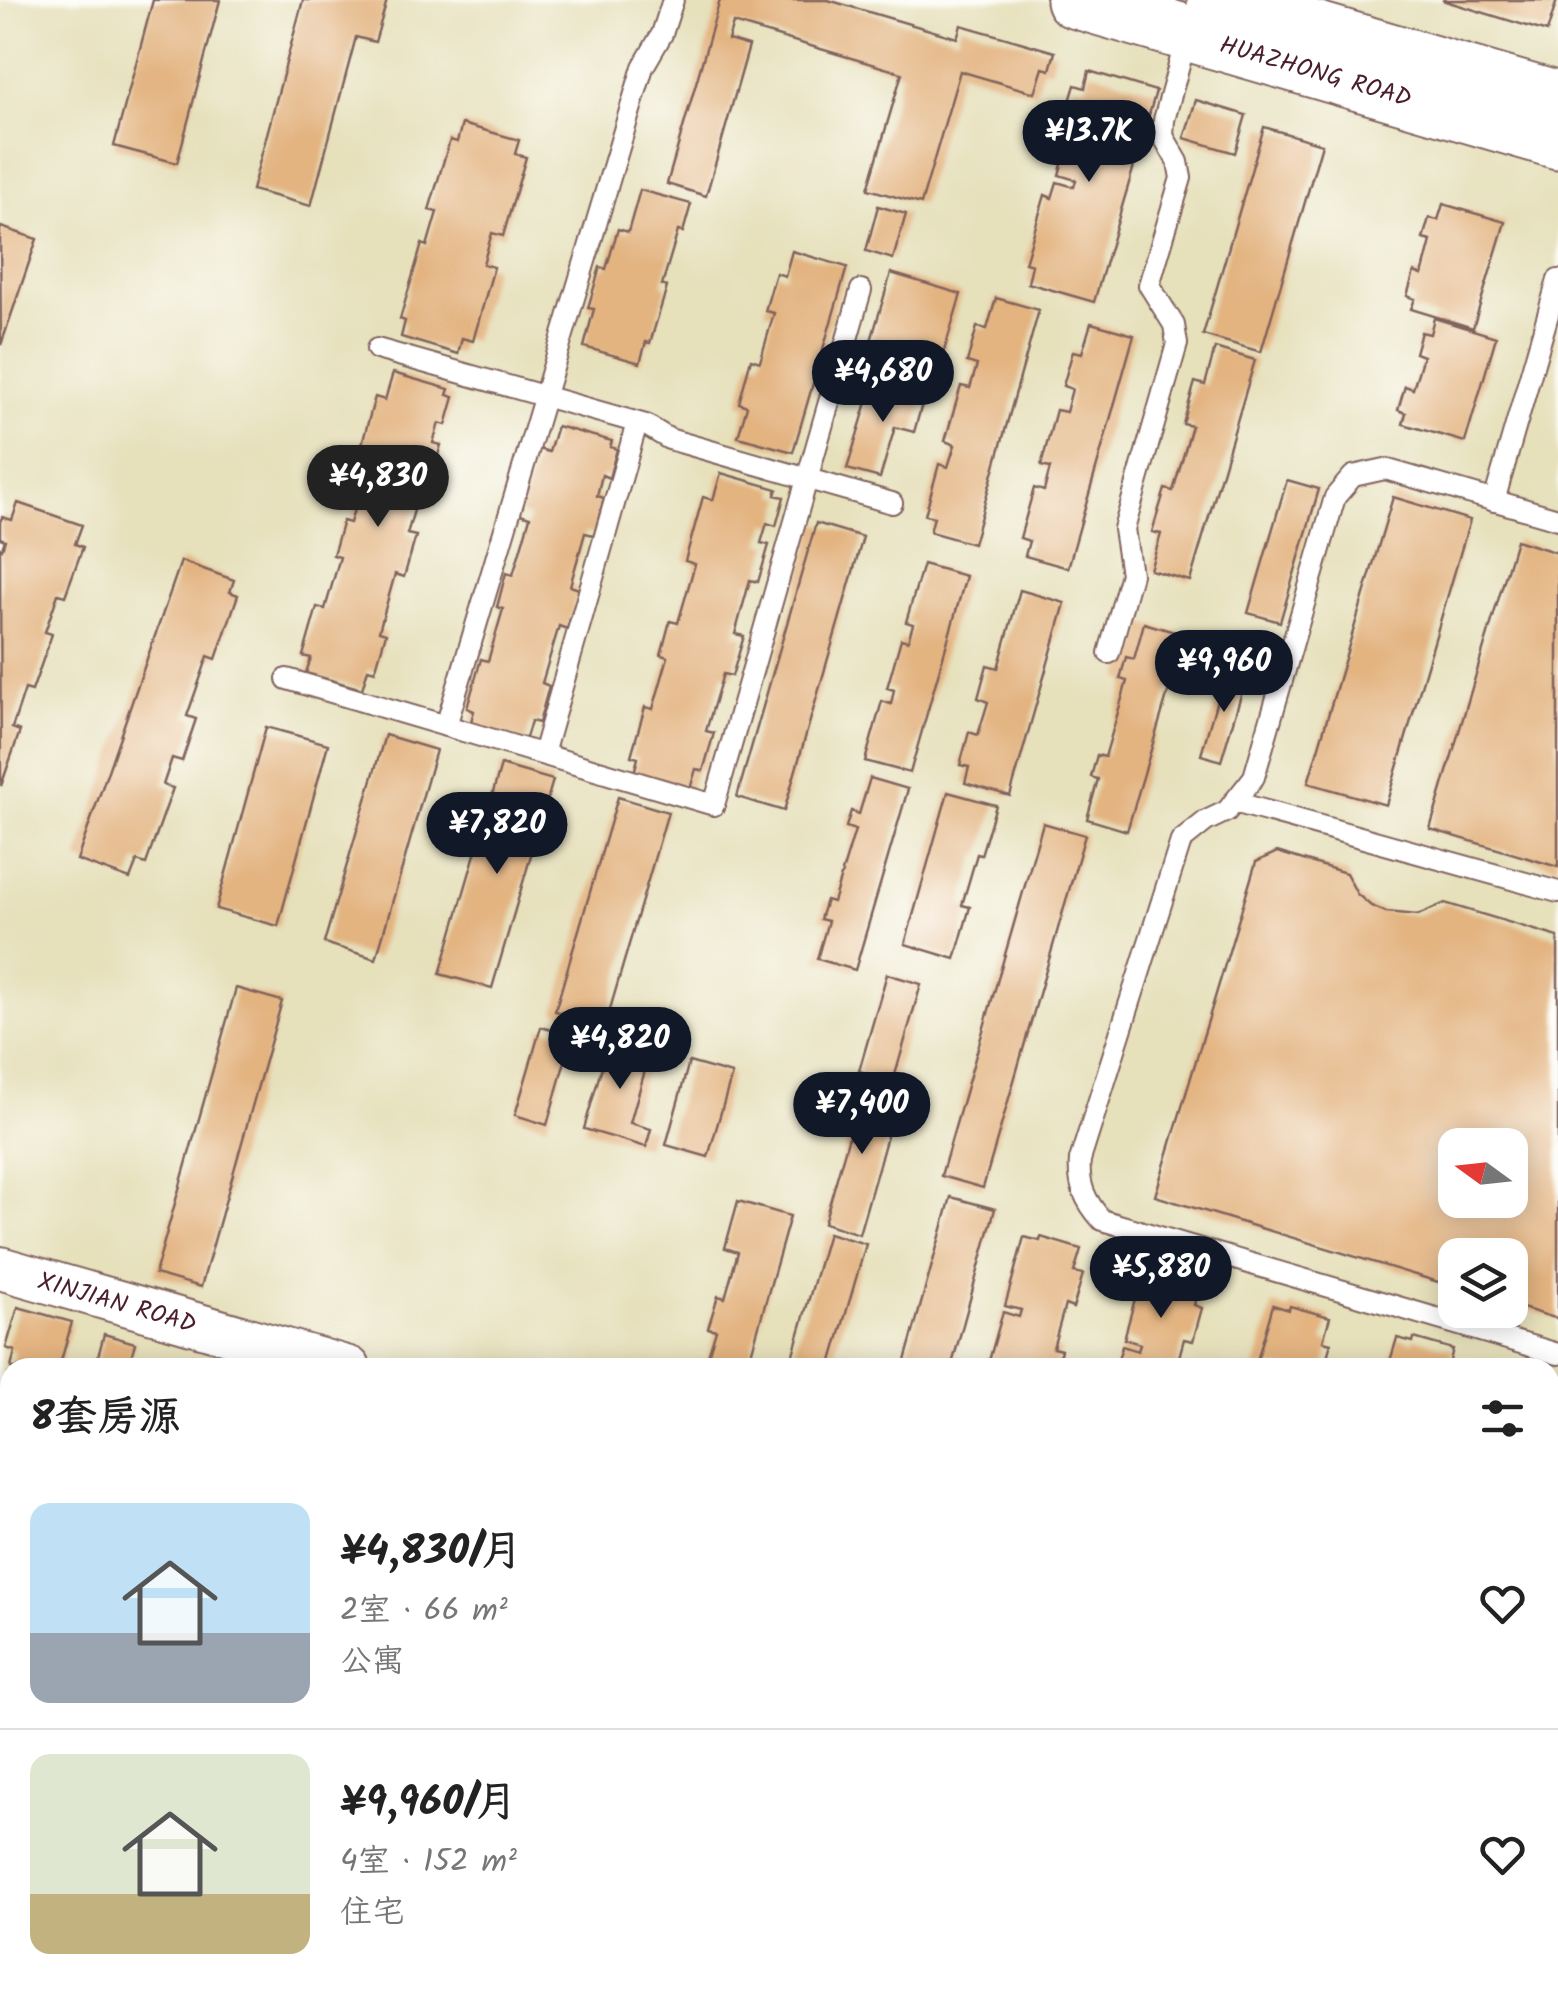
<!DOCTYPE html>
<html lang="zh">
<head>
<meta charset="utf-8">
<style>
	body { margin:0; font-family:Kalam,"LXGW WenKai TC",sans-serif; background:#f2f2f2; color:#222; height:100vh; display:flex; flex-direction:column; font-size:38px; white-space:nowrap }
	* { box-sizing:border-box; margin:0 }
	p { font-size:32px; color:#767676 }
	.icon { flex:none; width:55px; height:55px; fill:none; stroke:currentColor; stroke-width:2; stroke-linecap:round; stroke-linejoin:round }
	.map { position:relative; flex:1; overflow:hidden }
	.panel { position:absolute; left:0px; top:1358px; width:1560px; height:642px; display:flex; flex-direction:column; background:#fff; border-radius:30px 30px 0 0; box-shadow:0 5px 25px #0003 }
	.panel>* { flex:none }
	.needle { width:65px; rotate:285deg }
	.controls { position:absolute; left:1438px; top:1128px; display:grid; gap:20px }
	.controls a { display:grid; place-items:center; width:90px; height:90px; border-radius:20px; background:#fff; box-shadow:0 5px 25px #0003; font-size:50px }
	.price { position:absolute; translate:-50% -85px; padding:0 22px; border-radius:35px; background:#111827; color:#fff; font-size:32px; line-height:65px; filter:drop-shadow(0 2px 5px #0008) }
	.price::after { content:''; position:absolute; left:50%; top:60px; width:30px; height:22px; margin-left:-15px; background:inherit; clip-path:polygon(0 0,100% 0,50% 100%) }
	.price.active { background:#222; color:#fff }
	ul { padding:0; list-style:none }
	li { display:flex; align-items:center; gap:30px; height:250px; padding:0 30px }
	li+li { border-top:2px solid #e0e0e0 }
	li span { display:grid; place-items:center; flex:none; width:280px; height:200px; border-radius:20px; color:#555 }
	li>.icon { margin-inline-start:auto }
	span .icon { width:120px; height:120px; fill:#fffc; stroke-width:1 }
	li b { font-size:42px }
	h2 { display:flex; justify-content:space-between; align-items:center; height:120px; padding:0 30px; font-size:42px }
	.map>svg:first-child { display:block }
	.building { fill:#e3b380; fill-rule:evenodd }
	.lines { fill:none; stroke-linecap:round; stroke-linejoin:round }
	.service-casing { stroke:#81635d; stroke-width:24 }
	.minor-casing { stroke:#81635d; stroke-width:46 }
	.primary-casing { stroke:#81635d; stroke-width:59 }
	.service { stroke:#fff; stroke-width:20 }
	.minor { stroke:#fff; stroke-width:42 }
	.primary { stroke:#fff; stroke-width:55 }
	.labels { text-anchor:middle; stroke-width:8; stroke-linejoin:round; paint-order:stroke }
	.street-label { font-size:25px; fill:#4a1f2b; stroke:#fdfcf7 }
</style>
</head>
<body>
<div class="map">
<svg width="1558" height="1998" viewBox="0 0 1558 1998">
	<rect width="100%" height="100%" fill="#fdfcf7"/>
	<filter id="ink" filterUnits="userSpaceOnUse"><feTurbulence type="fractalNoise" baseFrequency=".01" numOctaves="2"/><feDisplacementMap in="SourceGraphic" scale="20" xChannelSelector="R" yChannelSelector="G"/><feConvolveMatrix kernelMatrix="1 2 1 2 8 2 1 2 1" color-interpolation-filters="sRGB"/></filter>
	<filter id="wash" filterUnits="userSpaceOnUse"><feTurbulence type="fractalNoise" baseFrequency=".0048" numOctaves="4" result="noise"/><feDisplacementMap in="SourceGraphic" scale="40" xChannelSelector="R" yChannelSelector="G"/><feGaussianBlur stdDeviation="2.25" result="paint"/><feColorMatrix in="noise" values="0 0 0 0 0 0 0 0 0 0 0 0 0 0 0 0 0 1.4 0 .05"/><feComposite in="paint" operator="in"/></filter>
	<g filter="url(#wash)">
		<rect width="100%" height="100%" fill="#e6e0bb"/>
		<g id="blocks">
			<g class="building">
				<polygon points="153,0 220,0 177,163 114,146"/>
				<polygon points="303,0 387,0 375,42 356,37 311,206 252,190"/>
				<polygon points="720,0 828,0 957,38 961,25 1055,52 1050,70 1043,68 1035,93 960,71 921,204 868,189 902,73 733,23 728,40 749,46 706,196 667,184"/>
				<polygon points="1442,0 1557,0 1547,32"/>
				<polygon points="1089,71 1156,91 1094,302 1028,283 1032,265 1025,263 1045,195 1052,198 1057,182 1074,187 1076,180 1059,175 1065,154 1055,151 1075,85 1085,88"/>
				<polygon points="1196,100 1246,115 1235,153 1184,138"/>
				<polygon points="462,124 519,140 515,154 526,157 503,236 492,233 483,264 494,267 473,341 462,338 458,354 401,337 405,321 400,319 422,244 427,246 437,212 429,210 450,140 457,142"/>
				<polygon points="1264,127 1322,144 1261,352 1203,335"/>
				<polygon points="640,190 691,204 683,232 678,231 662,285 667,287 650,343 646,342 640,363 584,347 594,309 588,308 600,267 606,269 618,229 628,232"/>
				<polygon points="1443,204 1505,222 1473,328 1411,309 1415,299 1407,296 1414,272 1422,275 1431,241 1423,239 1429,218 1438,220"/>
				<polygon points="878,206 906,214 893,259 866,251"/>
				<polygon points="1,227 37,239 1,345 0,230"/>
				<polygon points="792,251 847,267 793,452 738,437 747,406 739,403 751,359 760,362 774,313 765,311 776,273 785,276"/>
				<polygon points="891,273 961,294 933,388 863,368"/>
				<polygon points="996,298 1039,310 973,544 930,532 934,517 925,515 939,464 948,467 955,445 945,441 961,386 970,388 977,365 967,362 977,327 987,329"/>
				<polygon points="1434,318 1496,337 1465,442 1403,424 1406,413 1398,410 1405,386 1413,389 1423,356 1415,353 1421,332 1430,334"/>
				<polygon points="1091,323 1134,335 1068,568 1025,556 1029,541 1020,538 1034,488 1044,491 1050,468 1041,466 1056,410 1066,412 1072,389 1063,386 1073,351 1082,353"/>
				<polygon points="1215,348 1255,360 1190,581 1150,570 1161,534 1152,532 1165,489 1173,491 1192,426 1183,424 1195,382 1205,385"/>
				<polygon points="393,373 449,389 447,395 454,397 446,425 439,423 433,443 441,445 430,483 423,480 407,534 416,536 404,577 395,574 379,631 386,633 375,671 368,669 362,689 306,673 311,658 303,656 317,607 325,609 340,557 333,555 343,521 350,523 367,464 357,462 375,397 385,400"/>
				<polygon points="874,379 925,394 914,432 895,427 880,478 847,469"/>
				<polygon points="557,426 612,441 610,447 617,449 609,478 602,475 597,496 604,498 594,535 585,533 570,586 579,589 567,629 559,626 542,683 549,686 539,723 531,721 525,741 470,725 474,711 467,708 481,659 488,661 503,609 497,607 506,573 513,575 530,517 520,514 539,449 549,452"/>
				<polygon points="721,473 777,489 775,495 784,497 776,526 767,523 761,543 769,545 758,582 750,580 735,634 744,636 732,676 723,674 706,731 714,733 703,771 696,769 690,789 634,773 638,758 631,756 645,707 653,709 668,657 661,655 670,621 678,623 695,564 685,561 703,497 713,500"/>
				<polygon points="1287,480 1319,489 1280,622 1248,613"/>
				<polygon points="1393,497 1470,520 1386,805 1308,783"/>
				<polygon points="18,503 82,525 75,544 83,547 65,596 58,594 45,632 52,634 32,691 25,689 12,728 20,731 1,786 0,548 2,549 5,540 0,538 0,522 2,517 12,520"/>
				<polygon points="816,523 863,537 784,811 737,797"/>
				<polygon points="1516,540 1558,553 1558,867 1430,829"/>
				<polygon points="181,561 234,580 230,592 238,595 216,659 208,656 187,716 196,719 182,761 172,758 163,785 173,788 146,864 137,861 130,879 77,860"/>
				<polygon points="923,564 966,576 910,773 865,761 882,701 891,704 894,690 887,688 901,639 908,641 913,624 906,622"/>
				<polygon points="1020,590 1065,603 1010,796 965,783 969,767 960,765 969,732 978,735 988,702 978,698 987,665 998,668"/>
				<polygon points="1144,623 1185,635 1127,831 1087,819 1098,779 1091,777 1097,755 1105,757 1127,681 1120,679 1126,657 1134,659"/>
				<polygon points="1226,669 1247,675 1221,761 1201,755"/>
				<polygon points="266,727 328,744 278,926 216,909"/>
				<polygon points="385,735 436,750 376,959 324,943"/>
				<polygon points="501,765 553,780 492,988 440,974"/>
				<polygon points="870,778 908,789 855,970 817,959 828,921 820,919 826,900 833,902 855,830 846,827 851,811 859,814"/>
				<polygon points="948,792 996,805 981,855 977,854 962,905 970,907 955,959 905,944"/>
				<polygon points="618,797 668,812 605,1026 555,1011"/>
				<polygon points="1043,823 1085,835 983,1188 941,1176"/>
				<path d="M1277,852L1346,873L1357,894L1371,906L1386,912L1418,915L1445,903L1558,937V1319L1510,1304V1255H1455V1287L1155,1196L1256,862ZM1455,1145H1510V1200H1455Z"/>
				<polygon points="887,974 921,984 893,1082 859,1071"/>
				<polygon points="236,988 282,1001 201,1287 155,1274"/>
				<polygon points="541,1027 572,1036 547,1125 515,1115"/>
				<polygon points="611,1035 652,1046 630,1123 651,1129 646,1147 584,1129"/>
				<polygon points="689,1062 732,1074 708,1157 666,1145"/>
				<polygon points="865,1081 900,1091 859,1234 824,1223"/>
				<polygon points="951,1197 995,1209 951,1368 903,1368"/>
				<polygon points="738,1201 790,1216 747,1368 697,1368 699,1360 706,1362 716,1330 708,1328 718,1296 725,1298 738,1252 725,1248"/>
				<polygon points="828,1233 866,1244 830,1368 789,1368"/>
				<polygon points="1024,1237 1040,1241 1041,1237 1081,1249 1074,1272 1083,1274 1073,1308 1065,1305 1053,1348 1061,1350 1056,1368 987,1368 1003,1312 1019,1317 1021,1310 1005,1306"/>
				<polygon points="1143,1270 1160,1275 1161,1271 1200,1282 1194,1305 1202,1308 1193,1341 1184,1339 1176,1368 1116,1368 1122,1346 1138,1351 1140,1344 1124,1339"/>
				<polygon points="1273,1305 1289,1310 1290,1306 1330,1317 1323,1341 1331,1343 1324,1368 1255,1368"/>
				<polygon points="18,1307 72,1322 59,1368 11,1368 15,1351 6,1348"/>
				<polygon points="104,1334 135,1343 128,1368 95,1368"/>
				<polygon points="1397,1338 1413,1342 1414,1338 1453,1349 1448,1368 1388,1368"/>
				<polygon points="194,1358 222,1366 221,1368 191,1368"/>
				<polygon points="9,1373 10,1563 4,1561 1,1571 9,1573 1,1599 0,1405"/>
				<polygon points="1555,1737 1558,1738 1558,1958 1551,1983 1550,1756"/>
				<polygon points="9,1792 10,1792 10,1920 0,1917 0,1820"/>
				<polygon points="55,1990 98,1990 117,1997 53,1998"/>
				<polygon points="266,1990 330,1990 327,1998 264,1998"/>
				<polygon points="421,1990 477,1990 475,1998 419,1998"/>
				<polygon points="560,1990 623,1990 621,1998 557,1998"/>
				<polygon points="755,1990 817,1990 815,1998 752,1998"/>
				<polygon points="902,1990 957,1990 955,1998 900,1998"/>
				<polygon points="1049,1990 1110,1990 1108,1998 1046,1998"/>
				<polygon points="1192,1990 1235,1990 1246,1993 1245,1998 1190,1998"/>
				<polygon points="1521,1990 1550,1990 1547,1998"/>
			</g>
		</g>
	</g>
	<g filter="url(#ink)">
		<use href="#blocks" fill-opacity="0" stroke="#81635d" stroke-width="2.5"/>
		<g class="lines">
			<g class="service-casing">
				<g id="service">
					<polyline points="377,349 646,425 669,439 892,503"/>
					<polyline points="1494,501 1558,280"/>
					<path d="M1558,519L1385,469L1353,476L1335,497L1254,777L1227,811L1206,821L1181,841L1080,1160C1078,1185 1085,1201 1102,1220L1558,1354"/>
					<polyline points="1109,653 1131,574 1124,529 1177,344 1174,325 1149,285 1181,178 1178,162 1163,136 1164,120 1187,36"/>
					<polyline points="287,679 714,805 861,290"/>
					<polyline points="446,726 643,67 662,34 673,0"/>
					<polyline points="543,754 637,423"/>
					<polyline points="1234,802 1558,892"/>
					<polyline points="0,1928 10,1931"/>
					<polyline points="1339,1990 1367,1998"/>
					<polyline points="355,1996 357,1990"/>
					<polyline points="143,1998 146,1990"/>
					<polyline points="1121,1998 1123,1990"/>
				</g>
			</g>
			<g class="minor-casing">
				<g id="minor">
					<path id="s1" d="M0,1268L349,1368"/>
					<polyline points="1550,1703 1558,1706"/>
					<polyline points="673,1998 675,1990"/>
				</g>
			</g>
			<g class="primary-casing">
				<g id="primary">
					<path id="s2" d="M1074,0L1558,141"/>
					<polyline points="1215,0 1558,100"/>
				</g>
			</g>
			<use href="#service" class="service"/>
			<use href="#minor" class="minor"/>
			<use href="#primary" class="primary"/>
		</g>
	</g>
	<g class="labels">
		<g class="street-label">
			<text dy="9" stroke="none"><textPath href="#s2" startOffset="252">HUAZHONG ROAD</textPath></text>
			<text dy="9" stroke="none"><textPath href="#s1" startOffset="122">XINJIAN ROAD</textPath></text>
		</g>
	</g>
</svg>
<div class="controls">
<a><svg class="needle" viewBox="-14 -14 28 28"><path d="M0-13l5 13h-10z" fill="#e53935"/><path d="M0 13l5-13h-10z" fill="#767676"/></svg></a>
<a><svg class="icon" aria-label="layers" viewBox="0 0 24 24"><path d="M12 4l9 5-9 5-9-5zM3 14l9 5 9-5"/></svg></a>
</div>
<b class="price" style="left:1089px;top:185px">¥13.7K</b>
<b class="price" style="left:883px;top:425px">¥4,680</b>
<b class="price active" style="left:378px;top:530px">¥4,830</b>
<b class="price" style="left:1224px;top:715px">¥9,960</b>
<b class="price" style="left:497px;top:877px">¥7,820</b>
<b class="price" style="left:620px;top:1092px">¥4,820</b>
<b class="price" style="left:862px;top:1157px">¥7,400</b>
<b class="price" style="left:1161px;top:1321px">¥5,880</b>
<section class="panel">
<h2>8套房源<svg class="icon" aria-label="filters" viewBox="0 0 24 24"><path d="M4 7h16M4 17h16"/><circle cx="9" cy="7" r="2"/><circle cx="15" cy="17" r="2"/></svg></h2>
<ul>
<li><span style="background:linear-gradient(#bfe0f5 65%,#9aa5b1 0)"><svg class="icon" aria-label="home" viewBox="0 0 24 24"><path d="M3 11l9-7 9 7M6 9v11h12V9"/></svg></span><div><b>¥4,830/月</b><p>2室 · 66 m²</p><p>公寓</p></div><svg class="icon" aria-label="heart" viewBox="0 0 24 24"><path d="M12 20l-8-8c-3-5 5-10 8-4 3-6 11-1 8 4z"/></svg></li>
<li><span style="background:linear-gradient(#dfe7d0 70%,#c2b280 0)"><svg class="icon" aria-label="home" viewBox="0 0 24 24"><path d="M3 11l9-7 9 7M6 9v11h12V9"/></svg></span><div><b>¥9,960/月</b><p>4室 · 152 m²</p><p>住宅</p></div><svg class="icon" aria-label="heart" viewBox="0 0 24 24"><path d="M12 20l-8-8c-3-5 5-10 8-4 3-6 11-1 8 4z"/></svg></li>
</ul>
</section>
</div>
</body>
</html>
